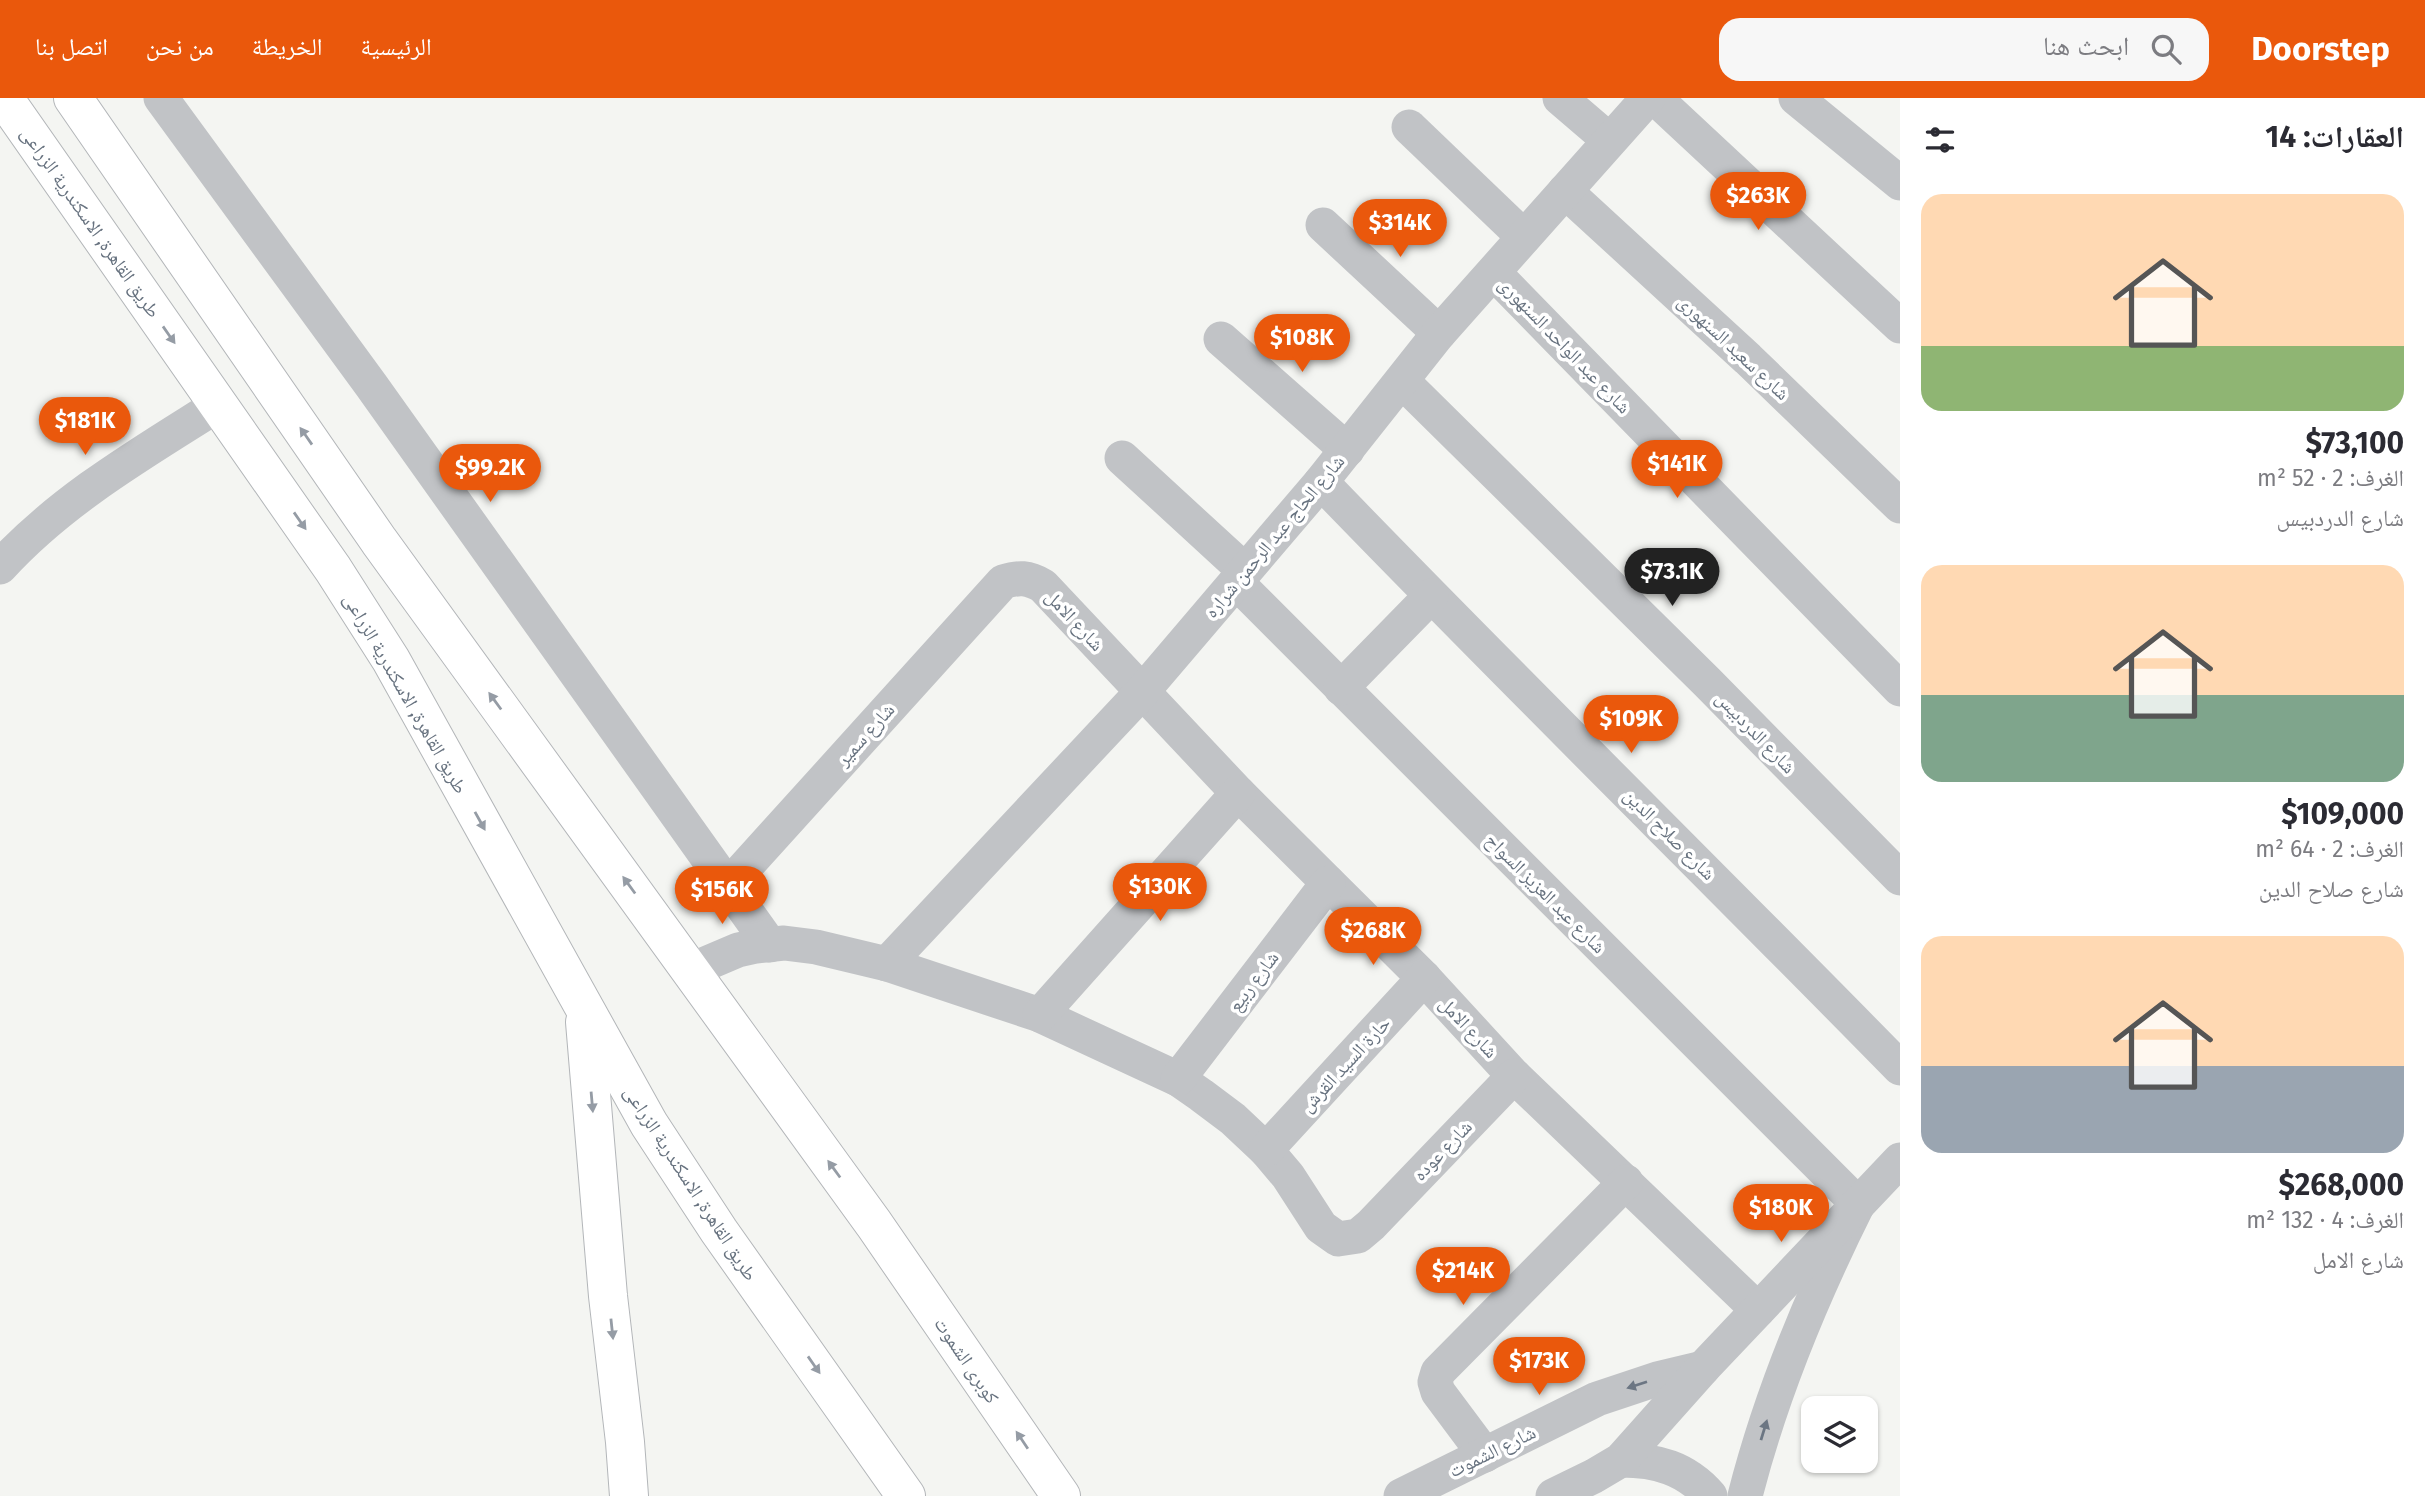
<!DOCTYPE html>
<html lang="ar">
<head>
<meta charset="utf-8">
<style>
	body { margin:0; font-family:"Fira Sans","Noto Naskh Arabic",sans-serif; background:#f7f7f7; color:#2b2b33; direction:rtl; height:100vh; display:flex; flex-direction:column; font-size:26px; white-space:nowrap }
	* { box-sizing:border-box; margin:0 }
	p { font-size:23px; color:#7c7c81 }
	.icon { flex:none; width:38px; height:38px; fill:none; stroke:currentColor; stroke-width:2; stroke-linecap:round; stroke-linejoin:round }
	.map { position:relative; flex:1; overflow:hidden; direction:ltr }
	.side { display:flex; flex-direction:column; background:#fff; width:525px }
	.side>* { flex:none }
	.buttons { position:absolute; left:1801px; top:1298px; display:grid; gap:14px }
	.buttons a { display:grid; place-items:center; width:77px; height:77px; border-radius:14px; background:#fff; box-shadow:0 2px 5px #0004; font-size:35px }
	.price { position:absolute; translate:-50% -60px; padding:0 16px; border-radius:24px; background:#ea580c; color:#fff; font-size:23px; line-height:46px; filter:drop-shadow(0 2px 4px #0008) }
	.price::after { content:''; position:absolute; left:50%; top:42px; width:21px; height:16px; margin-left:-10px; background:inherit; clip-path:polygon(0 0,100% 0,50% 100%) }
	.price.selected { background:#222; color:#fff }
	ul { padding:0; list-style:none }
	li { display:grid; align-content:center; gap:14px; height:371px; padding:0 21px }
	li span { display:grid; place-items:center; height:217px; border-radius:21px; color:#555 }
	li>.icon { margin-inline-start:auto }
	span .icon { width:126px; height:126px; fill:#fffc; stroke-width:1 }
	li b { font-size:30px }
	h2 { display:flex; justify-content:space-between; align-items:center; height:84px; padding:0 21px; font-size:30px }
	header { display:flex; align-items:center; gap:42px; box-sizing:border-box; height:98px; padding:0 35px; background:#ea580c; color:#fff }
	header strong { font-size:33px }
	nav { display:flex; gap:38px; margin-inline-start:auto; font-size:24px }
	.search { width:490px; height:63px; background:#f7f7f7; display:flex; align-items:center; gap:18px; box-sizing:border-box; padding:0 24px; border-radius:21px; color:#7c7c81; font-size:26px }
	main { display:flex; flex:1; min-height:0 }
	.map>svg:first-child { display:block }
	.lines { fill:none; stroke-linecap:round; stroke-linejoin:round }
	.highway-casing { stroke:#b3b6b9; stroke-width:40 }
	.minor { stroke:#c1c3c6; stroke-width:35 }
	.highway { stroke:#fff; stroke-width:38 }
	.oneway { fill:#959ca5 }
	.oneway2 { fill:#6c7683 }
	.labels { text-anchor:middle; stroke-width:7; stroke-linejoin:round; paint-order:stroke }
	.street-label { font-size:19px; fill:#67727f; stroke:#fff }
</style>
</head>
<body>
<header>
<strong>Doorstep</strong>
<div class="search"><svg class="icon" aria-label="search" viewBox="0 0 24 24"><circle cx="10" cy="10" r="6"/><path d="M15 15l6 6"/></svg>ابحث هنا</div>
<nav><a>الرئيسية</a><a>الخريطة</a><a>من نحن</a><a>اتصل بنا</a></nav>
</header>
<main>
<section class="side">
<h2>العقارات: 14<svg class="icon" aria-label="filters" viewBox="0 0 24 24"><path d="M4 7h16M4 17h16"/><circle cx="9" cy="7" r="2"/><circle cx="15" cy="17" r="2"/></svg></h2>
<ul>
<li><span style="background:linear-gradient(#ffd9b3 70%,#8fb573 0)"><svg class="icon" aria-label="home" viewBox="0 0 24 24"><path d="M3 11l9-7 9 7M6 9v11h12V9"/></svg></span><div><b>$73,100</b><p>الغرف: 2 · 52 m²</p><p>شارع الدردبيس</p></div></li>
<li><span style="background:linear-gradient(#ffd9b3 60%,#7fa58c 0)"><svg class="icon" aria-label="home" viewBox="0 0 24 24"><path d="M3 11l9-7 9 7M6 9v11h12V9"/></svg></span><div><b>$109,000</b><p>الغرف: 2 · 64 m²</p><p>شارع صلاح الدين</p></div></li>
<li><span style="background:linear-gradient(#ffd9b3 60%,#9aa5b1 0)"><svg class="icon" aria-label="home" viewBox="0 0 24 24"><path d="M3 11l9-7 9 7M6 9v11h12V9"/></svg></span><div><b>$268,000</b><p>الغرف: 4 · 132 m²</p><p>شارع الامل</p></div></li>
</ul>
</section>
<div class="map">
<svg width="1900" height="1398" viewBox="0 0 1900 1398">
	<rect width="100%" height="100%" fill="#f4f5f2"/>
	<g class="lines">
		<g class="highway-casing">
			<g id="highway">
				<polyline points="4,0 333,471 391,562 649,1026 719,1133 906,1398"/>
				<polyline points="73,0 379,443 874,1126 1061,1398"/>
				<polyline points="585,924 608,1198 625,1344 629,1398"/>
			</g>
		</g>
		<g class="minor">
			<polyline points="161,0 371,287 770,847"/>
			<polyline points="1560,0 1609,42"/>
			<polyline points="1655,0 1900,228"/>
			<polyline points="1796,0 1900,85"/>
			<polyline points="1409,29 1524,139"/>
			<polyline points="1565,93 1748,261 1900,408"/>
			<polyline points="1323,127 1439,235"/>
			<polyline points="1494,175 1900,591"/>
			<polyline points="1221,241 1347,352"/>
			<polyline points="1402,283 1707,584 1900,780"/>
			<polyline points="1122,360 1244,472"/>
			<path d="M1321,384C1512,582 1708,774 1900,970"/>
			<path d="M0,469C61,402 142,355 218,307"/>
			<path d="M1236,484L1858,1106C1811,1200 1771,1296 1745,1398"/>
			<polyline points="1341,590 1431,498"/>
			<path d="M728,788L1003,484C1019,479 1028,479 1043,488L1238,695L1424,880L1514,978L1758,1212"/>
			<polyline points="887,866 1142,594 1321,384 1439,235 1648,0"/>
			<polyline points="691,872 738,852 756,848 784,845 816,849 887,866 1040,917 1178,981 1201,997 1233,1021 1266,1052 1288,1078 1321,1129 1338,1141 1358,1138 1371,1127 1514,978"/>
			<polyline points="1040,917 1238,695"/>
			<polyline points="1178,981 1328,785"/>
			<polyline points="1266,1052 1424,880"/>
			<polyline points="1485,1357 1438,1294 1435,1284 1438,1274 1626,1084"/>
			<path d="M1621,1362C1656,1362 1686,1370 1710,1398"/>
			<polyline points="1401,1398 1597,1301 1657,1281 1703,1270"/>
			<polyline points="1553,1398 1594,1378 1621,1362 1703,1270 1900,1062"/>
		</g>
		<use href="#highway" class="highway"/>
	</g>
	<defs><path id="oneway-solid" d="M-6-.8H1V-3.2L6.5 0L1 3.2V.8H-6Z" transform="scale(1.75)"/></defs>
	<g class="oneway">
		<use href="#oneway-solid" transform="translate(169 237) rotate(55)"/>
		<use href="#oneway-solid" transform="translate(306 338) rotate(-125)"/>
		<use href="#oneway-solid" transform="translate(300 423) rotate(55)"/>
		<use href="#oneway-solid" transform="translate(495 603) rotate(-126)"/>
		<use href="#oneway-solid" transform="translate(480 723) rotate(61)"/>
		<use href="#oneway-solid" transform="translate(629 787) rotate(-126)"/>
		<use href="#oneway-solid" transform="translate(592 1004) rotate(85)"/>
		<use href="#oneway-solid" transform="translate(834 1071) rotate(-126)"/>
		<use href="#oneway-solid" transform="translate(612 1231) rotate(84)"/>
		<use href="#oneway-solid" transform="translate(814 1267) rotate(55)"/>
		<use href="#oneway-solid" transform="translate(1022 1342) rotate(-124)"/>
	</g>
	<g class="oneway2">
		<use href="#oneway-solid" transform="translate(1637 1287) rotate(162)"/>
		<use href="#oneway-solid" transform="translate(1764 1332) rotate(-73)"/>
	</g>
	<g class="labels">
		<g class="street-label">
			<text transform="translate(91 124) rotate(55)" y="7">طريق القاهرة, الاسكندرية الزراعى</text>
			<text transform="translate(1565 247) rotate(46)" y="7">شارع عبد الواحد السنهورى</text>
			<text transform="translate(1734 249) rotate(43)" y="7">شارع سعيد السنهورى</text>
			<text transform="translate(1274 438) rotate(-50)" y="7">شارع الحاج عبد الرحمن شراره</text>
			<text transform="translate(1075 522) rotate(47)" y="7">شارع الامل</text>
			<text transform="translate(406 595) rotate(60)" y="7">طريق القاهرة, الاسكندرية الزراعى</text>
			<text transform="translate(1756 634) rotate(46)" y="7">شارع الدردبيس</text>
			<text transform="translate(865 636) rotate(-48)" y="7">شارع سمير</text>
			<text transform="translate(1670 736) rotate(45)" y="7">شارع صلاح الدين</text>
			<text transform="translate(1546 795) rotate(45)" y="7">شارع عبد العزيز السواح</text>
			<text transform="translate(1253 883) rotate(-53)" y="7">شارع ربيع</text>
			<text transform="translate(1469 929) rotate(47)" y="7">شارع الامل</text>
			<text transform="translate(1345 966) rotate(-47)" y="7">حارة السيد القرش</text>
			<text transform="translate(1442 1052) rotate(-46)" y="7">شارع عوده</text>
			<text transform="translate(691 1085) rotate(57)" y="7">طريق القاهرة, الاسكندرية الزراعى</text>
			<text transform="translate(967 1262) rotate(56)" y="7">كوبرى الشموت</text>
			<text transform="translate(1492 1353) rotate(-26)" y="7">شارع الشموت</text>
		</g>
	</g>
</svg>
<div class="buttons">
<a><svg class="icon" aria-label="layers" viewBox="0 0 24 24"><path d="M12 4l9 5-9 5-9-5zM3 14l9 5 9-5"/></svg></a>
</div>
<b class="price" style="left:1758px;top:134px">$263K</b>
<b class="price" style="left:1400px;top:161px">$314K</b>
<b class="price" style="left:1302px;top:276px">$108K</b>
<b class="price" style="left:85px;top:359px">$181K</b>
<b class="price" style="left:1677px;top:402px">$141K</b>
<b class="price" style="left:490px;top:406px">$99.2K</b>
<b class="price selected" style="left:1672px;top:510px">$73.1K</b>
<b class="price" style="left:1631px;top:657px">$109K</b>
<b class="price" style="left:1160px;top:825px">$130K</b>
<b class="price" style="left:722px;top:828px">$156K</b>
<b class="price" style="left:1373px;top:869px">$268K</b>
<b class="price" style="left:1781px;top:1146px">$180K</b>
<b class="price" style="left:1463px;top:1209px">$214K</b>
<b class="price" style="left:1539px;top:1299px">$173K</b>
</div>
</main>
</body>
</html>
